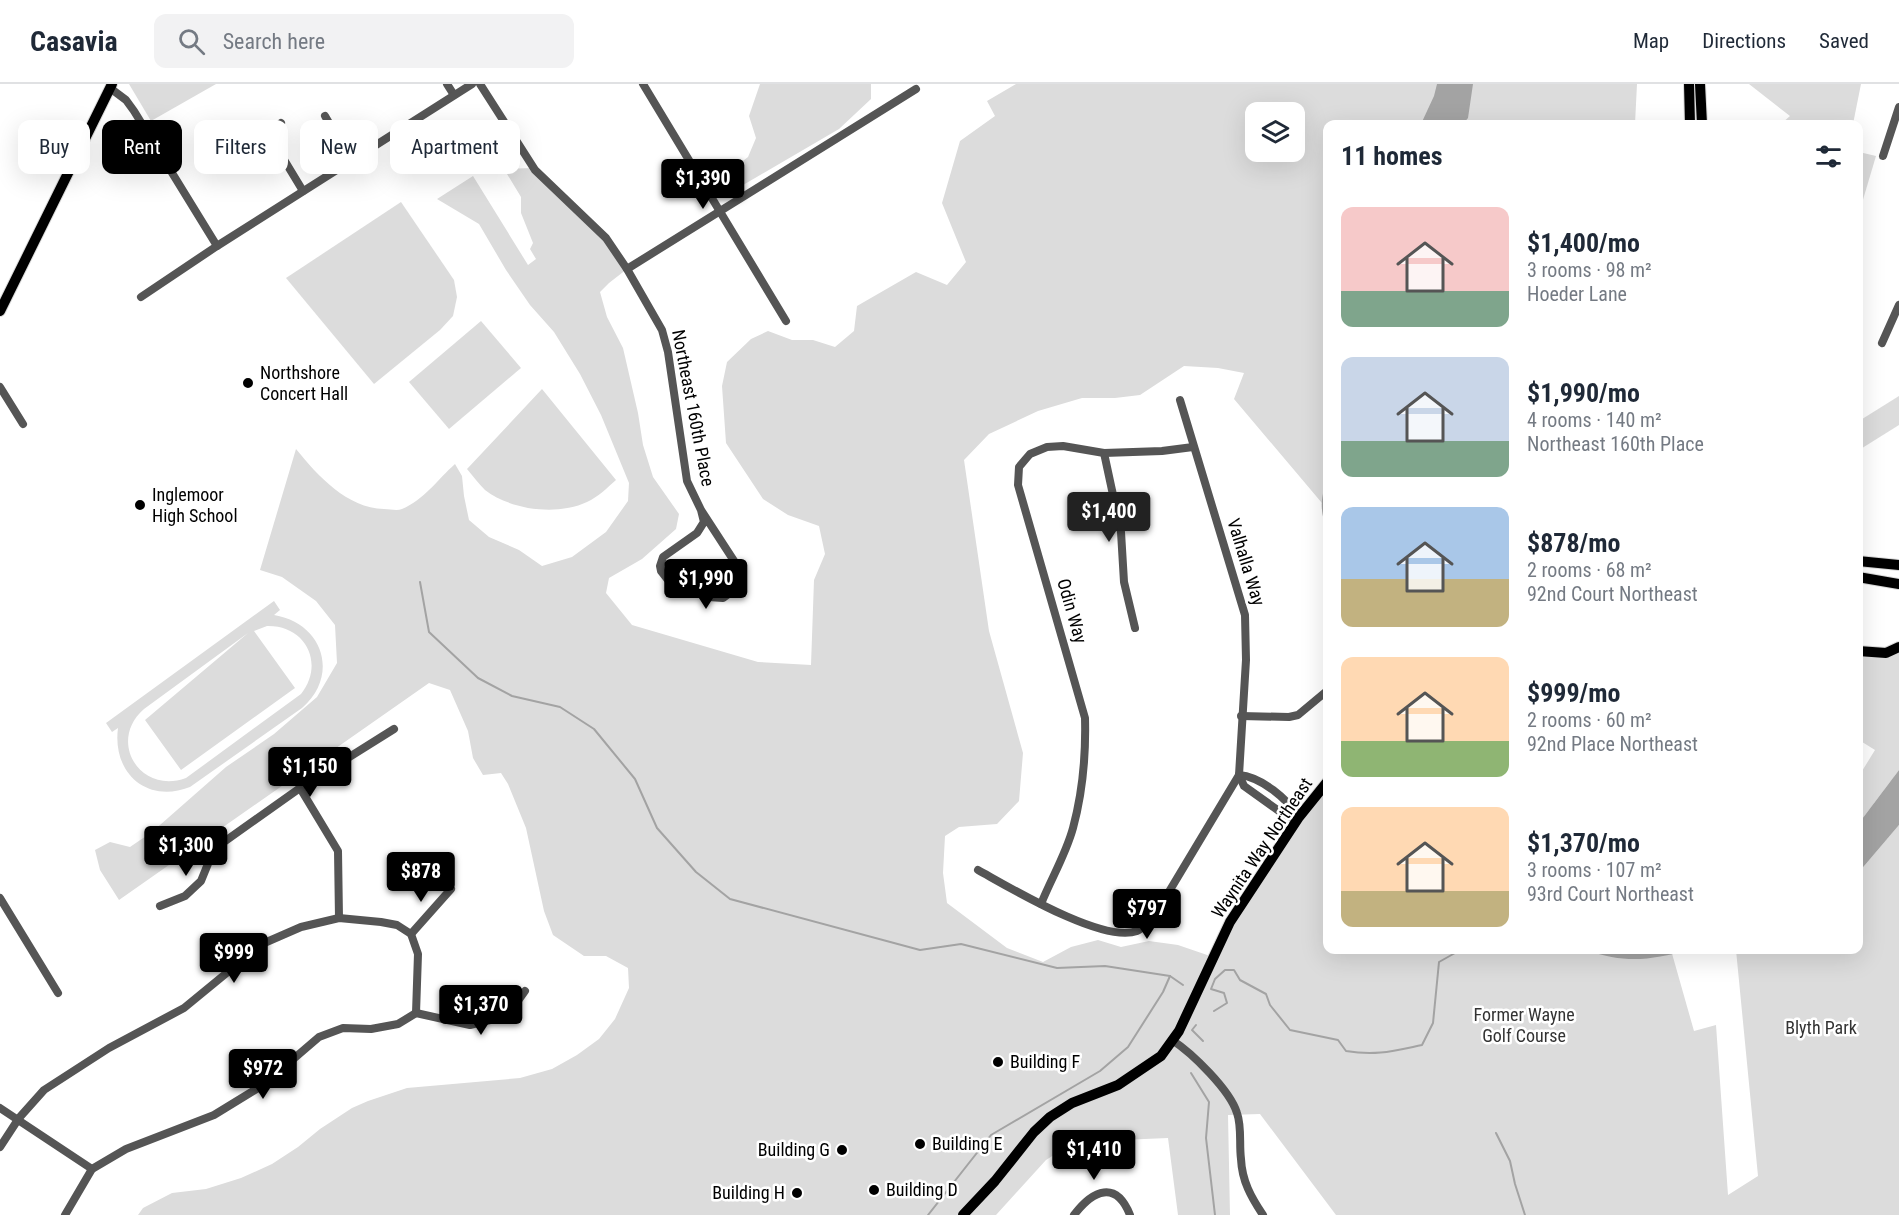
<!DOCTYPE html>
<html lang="en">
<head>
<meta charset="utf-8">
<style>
	body { margin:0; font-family:"Roboto Condensed",sans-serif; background:#f2f2f3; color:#1f2937; height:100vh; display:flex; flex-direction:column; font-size:22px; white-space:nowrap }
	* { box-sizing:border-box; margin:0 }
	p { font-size:20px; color:#747a83 }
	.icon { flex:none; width:33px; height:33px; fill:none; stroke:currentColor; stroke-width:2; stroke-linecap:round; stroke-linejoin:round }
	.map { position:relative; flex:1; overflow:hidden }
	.details { position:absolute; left:1323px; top:36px; width:540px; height:834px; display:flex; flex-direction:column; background:#fff; border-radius:12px; box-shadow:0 6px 24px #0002 }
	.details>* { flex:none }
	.banner { position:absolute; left:18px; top:36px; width:570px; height:54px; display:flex; gap:12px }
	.buttons { position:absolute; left:1245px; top:18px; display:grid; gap:12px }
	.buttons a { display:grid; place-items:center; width:60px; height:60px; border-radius:12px; background:#fff; box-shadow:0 6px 24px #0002; font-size:30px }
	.price { position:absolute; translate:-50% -51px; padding:0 14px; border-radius:6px; background:#000; color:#fff; font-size:20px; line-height:39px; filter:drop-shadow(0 2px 3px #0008) }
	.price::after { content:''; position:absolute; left:50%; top:36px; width:18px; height:14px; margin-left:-9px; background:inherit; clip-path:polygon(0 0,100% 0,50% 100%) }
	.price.on { background:#222; color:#fff }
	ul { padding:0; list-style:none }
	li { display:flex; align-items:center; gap:18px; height:150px; padding:0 18px }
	li span { display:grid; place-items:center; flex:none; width:168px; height:120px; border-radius:12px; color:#555 }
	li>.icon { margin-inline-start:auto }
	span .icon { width:72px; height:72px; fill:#fffc; stroke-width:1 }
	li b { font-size:26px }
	h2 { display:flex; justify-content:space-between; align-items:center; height:72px; padding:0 18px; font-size:26px }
	.tag { padding:0 21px; border-radius:12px; background:#fff; box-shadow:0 6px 24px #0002; font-size:21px; line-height:54px }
	.tag.on { background:#000; color:#fff }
	header { display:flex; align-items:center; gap:36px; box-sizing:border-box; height:84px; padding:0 30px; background:#fff; border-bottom:2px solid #e0e1e3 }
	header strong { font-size:28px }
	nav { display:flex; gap:33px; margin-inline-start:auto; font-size:21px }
	.search { width:420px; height:54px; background:#f2f2f3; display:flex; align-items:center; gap:15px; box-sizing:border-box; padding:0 21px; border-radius:12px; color:#747a83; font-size:22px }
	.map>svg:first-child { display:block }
	.green { fill:#dcdcdc; fill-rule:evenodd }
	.water { fill:#a3a3a3 }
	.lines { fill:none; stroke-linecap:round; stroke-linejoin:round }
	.stream { stroke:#a3a3a3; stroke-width:2 }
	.major-casing { stroke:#dbdbdb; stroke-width:12 }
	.minor { stroke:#555; stroke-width:8 }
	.major { stroke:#000; stroke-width:10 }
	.poi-dot { fill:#000; stroke:#fff; stroke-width:2 }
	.labels { text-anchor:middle; stroke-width:5; stroke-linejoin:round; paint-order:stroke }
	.poi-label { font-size:18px; fill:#000; stroke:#fff; text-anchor:start }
	.street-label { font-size:18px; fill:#000; stroke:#fff }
	.park-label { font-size:18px; fill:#333; stroke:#fff }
</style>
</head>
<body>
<header>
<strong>Casavia</strong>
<div class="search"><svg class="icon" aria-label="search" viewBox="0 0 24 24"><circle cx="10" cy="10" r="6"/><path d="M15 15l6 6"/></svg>Search here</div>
<nav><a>Map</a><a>Directions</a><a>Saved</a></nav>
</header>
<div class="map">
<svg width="1899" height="1131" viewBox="0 0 1899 1131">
	<rect width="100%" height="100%" fill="#fff"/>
	<g class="green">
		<polygon points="129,0 216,0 151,37"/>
		<polygon points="760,0 871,0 871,15 839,45 726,111 722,93 748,73 756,54 749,32"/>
		<path d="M1016,0H1637L1635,40H1328L1327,425L1234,315L1244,289L1218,284L1184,282L1140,311L1115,314H1082L1038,327L989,350L964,376L989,547L1023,669L1019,717L997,740L959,743L945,752L943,789L947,819L1007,864L1043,878L1071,863L1098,856L1121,863L1149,857L1178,861L1213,873L1230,839L1327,697L1328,866H1671L1694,947L1716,941L1728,1111L1758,1092L1736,866H1858L1859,788L1899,741V1131H1336L1260,1030L1228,1031L1230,1131H1178L1168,1054L1074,1058L1046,1076L996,1131H138L143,1124L172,1109L206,1105L241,1094L272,1080L298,1063L320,1045L352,1024L368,1017L407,1004L520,994L552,985L577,971L599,955L615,935L629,904L628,884L606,872H584L553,851L544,827L526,744L508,700L501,689L483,691L473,674L468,647L450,606L429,599L119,816L100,786L95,766L110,758L130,763L152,748L226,683L274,650L317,613L337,579L335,541L316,517L282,493L260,486L296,365C318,392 347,424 384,425C390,425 397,427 402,425C424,416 438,395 455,380L462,392L464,412L469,436L489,453L519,466L542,482L572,473L606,448L628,417L629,399L601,331L580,290L554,248L530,221L506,186L479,140L437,115L473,92L528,181L536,175L530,165L533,159L521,129V113L504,85L534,84L606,154L627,185L609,199L600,208L607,233L623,264L638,329L643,361L653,393L679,430L676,445L642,475L609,494L606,509L632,541L758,578L811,581L814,496L825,470L819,442L788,431L763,415L726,359L722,302L727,278L751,255L768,247L792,256H813L835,263L854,247L857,222L916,188L947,201L966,178L942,119L960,57L995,32L987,17ZM1256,28H1294V68H1256Z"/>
		<polygon points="1749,0 1861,0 1853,40 1781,40 1790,32"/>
		<polygon points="1859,68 1876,72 1859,129 1858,68"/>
		<polygon points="401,118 454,196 457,213 453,232 440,246 374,300 286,194"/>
		<polygon points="481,237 521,284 449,345 409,298"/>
		<path d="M542,305L616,396C607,404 598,413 587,418C557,432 511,426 485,406C479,400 473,392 467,385Z"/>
		<polygon points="1899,312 1899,341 1859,366 1859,337"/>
		<path d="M274,517L280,526L274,531C323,539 340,591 302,624L190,703C147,720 112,689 118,644L112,648L106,639ZM267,542C306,541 325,580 301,610L186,694C140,711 107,657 144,625L248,549L145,636L181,686L295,604L254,547Z"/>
		<polygon points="1899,563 1899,686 1859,739 1859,692 1875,666 1859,656 1858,567"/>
	</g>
	<g class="water">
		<polygon points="1437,0 1473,0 1468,34 1463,40 1421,40 1434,12"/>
		<path d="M1327,399V446C1321,431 1319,414 1327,399Z"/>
		<polygon points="1899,686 1899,741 1859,788 1859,739"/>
		<path d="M1587,866H1689C1651,876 1625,880 1587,866Z"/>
	</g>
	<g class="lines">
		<g class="stream">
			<polyline points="420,498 429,548 478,594 512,612 560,623 594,645 635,695 657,744 696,788 730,815 920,866 961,860 1057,884 1105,882 1170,892 1183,901"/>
			<path d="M1214,927L1227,919L1224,909L1211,905L1215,895L1225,886H1234L1240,896L1266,910L1270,921L1290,946L1338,956L1346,967C1376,972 1393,967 1422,961L1433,939L1439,878L1455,869V866"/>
			<polyline points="1196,941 1192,946 1203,957"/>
			<polyline points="1191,989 1209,1018 1206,1054 1215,1131"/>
			<polyline points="1496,1049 1510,1077 1515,1100 1525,1131"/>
			<polyline points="928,1131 991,1051 1100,987 1128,963 1163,908 1170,892"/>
		</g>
		<g class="major-casing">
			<g id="major">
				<polyline points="1689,0 1690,40"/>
				<polyline points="1700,0 1702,40"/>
				<polyline points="0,227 112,0"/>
				<polyline points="1858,477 1899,481"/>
				<polyline points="1858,493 1899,500"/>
				<polyline points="1858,567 1886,569 1899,563"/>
				<polyline points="963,1131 995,1097 1034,1048 1050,1033 1072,1019 1118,1001 1161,972 1179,947 1230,838 1299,733 1328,697"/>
			</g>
		</g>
		<g class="minor">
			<polyline points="447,0 454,11"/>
			<polyline points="480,0 535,86 606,154 627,185 662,246 668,268 687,397 701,426 738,483 737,501 734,506 723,514 709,513 672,501 661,487 660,482 663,473 697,449 704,438 701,426"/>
			<polyline points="643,0 786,237"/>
			<polyline points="110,4 126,16 134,27 217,162"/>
			<polyline points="325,32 351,76"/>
			<polyline points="263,41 303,107"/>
			<polyline points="272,55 273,46 281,39"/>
			<polyline points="1883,72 1899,23"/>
			<polyline points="627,185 916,5"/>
			<polyline points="141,213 217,162 472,0"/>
			<polyline points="1882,259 1899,221"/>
			<polyline points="0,303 23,340"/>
			<polyline points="1180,316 1245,531 1246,576 1239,691 1244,702 1286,732 1299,733"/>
			<polyline points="1104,369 1121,448 1124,498 1135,544"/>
			<polyline points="1241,632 1289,633 1298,631 1328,606"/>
			<path d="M1239,691C1262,693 1287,715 1299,733"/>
			<polyline points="300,704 338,767 339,834"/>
			<path d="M978,786C1009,803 1103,860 1137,847C1142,845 1147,839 1152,836L1239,691"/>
			<polyline points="0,814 58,909"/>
			<path d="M1041,820C1051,795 1066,770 1073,744C1083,707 1086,672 1085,634L1018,401L1019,383L1030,370L1047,363L1063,362L1104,369L1162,367L1193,363"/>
			<polyline points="160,822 185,812 201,797 214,765 300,704 394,645"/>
			<polyline points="411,850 451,805"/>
			<polyline points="416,929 470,941 490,936 510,928 525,907"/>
			<path d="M1172,956C1192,969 1230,1006 1237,1029C1242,1043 1239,1060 1241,1075C1242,1097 1251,1113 1263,1131"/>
			<polyline points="0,1024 92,1085"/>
			<polyline points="0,1063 19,1034 44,1006 109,964 184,924 262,860 301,843 339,834 381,838 397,841 411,850 418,870 416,929"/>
			<polyline points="65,1131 92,1085 126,1065 214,1031 263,1001 319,953 343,944 371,945 398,940 416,929"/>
			<path d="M1074,1131C1093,1106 1116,1096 1130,1131"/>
		</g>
		<use href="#major" class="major"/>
	</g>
	<g class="poi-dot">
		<circle cx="248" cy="299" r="6"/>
		<circle cx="140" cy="421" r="6"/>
		<circle cx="998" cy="978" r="6"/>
		<circle cx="920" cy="1060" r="6"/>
		<circle cx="842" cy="1066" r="6"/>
		<circle cx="874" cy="1106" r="6"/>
		<circle cx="797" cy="1109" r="6"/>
	</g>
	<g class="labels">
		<g class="poi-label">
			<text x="260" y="295">Northshore<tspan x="260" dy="21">Concert Hall</tspan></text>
			<text x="152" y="417">Inglemoor<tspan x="152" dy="21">High School</tspan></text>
			<text x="1010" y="984">Building F</text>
			<text x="932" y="1066">Building E</text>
			<text x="830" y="1072" text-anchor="end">Building G</text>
			<text x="886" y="1112">Building D</text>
			<text x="785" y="1115" text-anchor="end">Building H</text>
		</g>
		<g class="street-label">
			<text transform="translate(693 324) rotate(79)" y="6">Northeast 160th Place</text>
			<text transform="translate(1246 478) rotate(73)" y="6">Valhalla Way</text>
			<text transform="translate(1072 527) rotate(74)" y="6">Odin Way</text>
			<text transform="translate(1262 764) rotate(-56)" y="6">Waynita Way Northeast</text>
		</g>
		<g class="park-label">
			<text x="1524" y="937">Former Wayne<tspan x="1524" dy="21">Golf Course</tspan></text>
			<text x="1821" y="950">Blyth Park</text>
		</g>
	</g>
</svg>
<div class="buttons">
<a><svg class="icon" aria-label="layers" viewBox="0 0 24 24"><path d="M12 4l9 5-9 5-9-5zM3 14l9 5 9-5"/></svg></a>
</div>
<b class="price" style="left:703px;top:126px">$1,390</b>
<b class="price on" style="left:1109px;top:459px">$1,400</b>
<b class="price" style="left:706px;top:526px">$1,990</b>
<b class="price" style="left:310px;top:714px">$1,150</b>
<b class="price" style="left:186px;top:793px">$1,300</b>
<b class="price" style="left:421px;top:819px">$878</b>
<b class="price" style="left:1147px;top:856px">$797</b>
<b class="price" style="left:234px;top:900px">$999</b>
<b class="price" style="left:481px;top:952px">$1,370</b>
<b class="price" style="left:263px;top:1016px">$972</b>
<b class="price" style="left:1094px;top:1097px">$1,410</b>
<div class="banner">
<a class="tag">Buy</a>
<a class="tag on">Rent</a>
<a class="tag">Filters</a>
<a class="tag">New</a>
<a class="tag">Apartment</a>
</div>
<section class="details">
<h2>11 homes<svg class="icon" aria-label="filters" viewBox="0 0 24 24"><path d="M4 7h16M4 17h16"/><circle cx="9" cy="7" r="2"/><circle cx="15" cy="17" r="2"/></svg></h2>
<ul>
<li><span style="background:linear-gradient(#f6c9c9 70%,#7fa58c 0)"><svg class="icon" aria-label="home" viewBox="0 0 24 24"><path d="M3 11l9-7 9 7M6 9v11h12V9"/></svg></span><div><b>$1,400/mo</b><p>3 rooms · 98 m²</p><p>Hoeder Lane</p></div></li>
<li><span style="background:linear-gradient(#c9d6e8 70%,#7fa58c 0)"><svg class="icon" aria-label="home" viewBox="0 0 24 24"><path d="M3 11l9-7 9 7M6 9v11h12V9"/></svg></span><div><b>$1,990/mo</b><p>4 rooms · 140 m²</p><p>Northeast 160th Place</p></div></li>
<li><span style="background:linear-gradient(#a9c7e8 60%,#c2b280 0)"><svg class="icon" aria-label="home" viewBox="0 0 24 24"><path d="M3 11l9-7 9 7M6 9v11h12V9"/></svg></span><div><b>$878/mo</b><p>2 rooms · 68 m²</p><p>92nd Court Northeast</p></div></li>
<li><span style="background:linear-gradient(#ffd9b3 70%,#8fb573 0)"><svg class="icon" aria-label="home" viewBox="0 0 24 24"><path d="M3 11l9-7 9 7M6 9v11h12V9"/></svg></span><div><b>$999/mo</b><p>2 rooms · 60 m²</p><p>92nd Place Northeast</p></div></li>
<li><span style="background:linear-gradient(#ffd9b3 70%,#c2b280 0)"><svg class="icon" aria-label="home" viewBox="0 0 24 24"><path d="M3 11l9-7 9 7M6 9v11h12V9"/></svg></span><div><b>$1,370/mo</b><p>3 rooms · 107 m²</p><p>93rd Court Northeast</p></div></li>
</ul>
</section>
</div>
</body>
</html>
